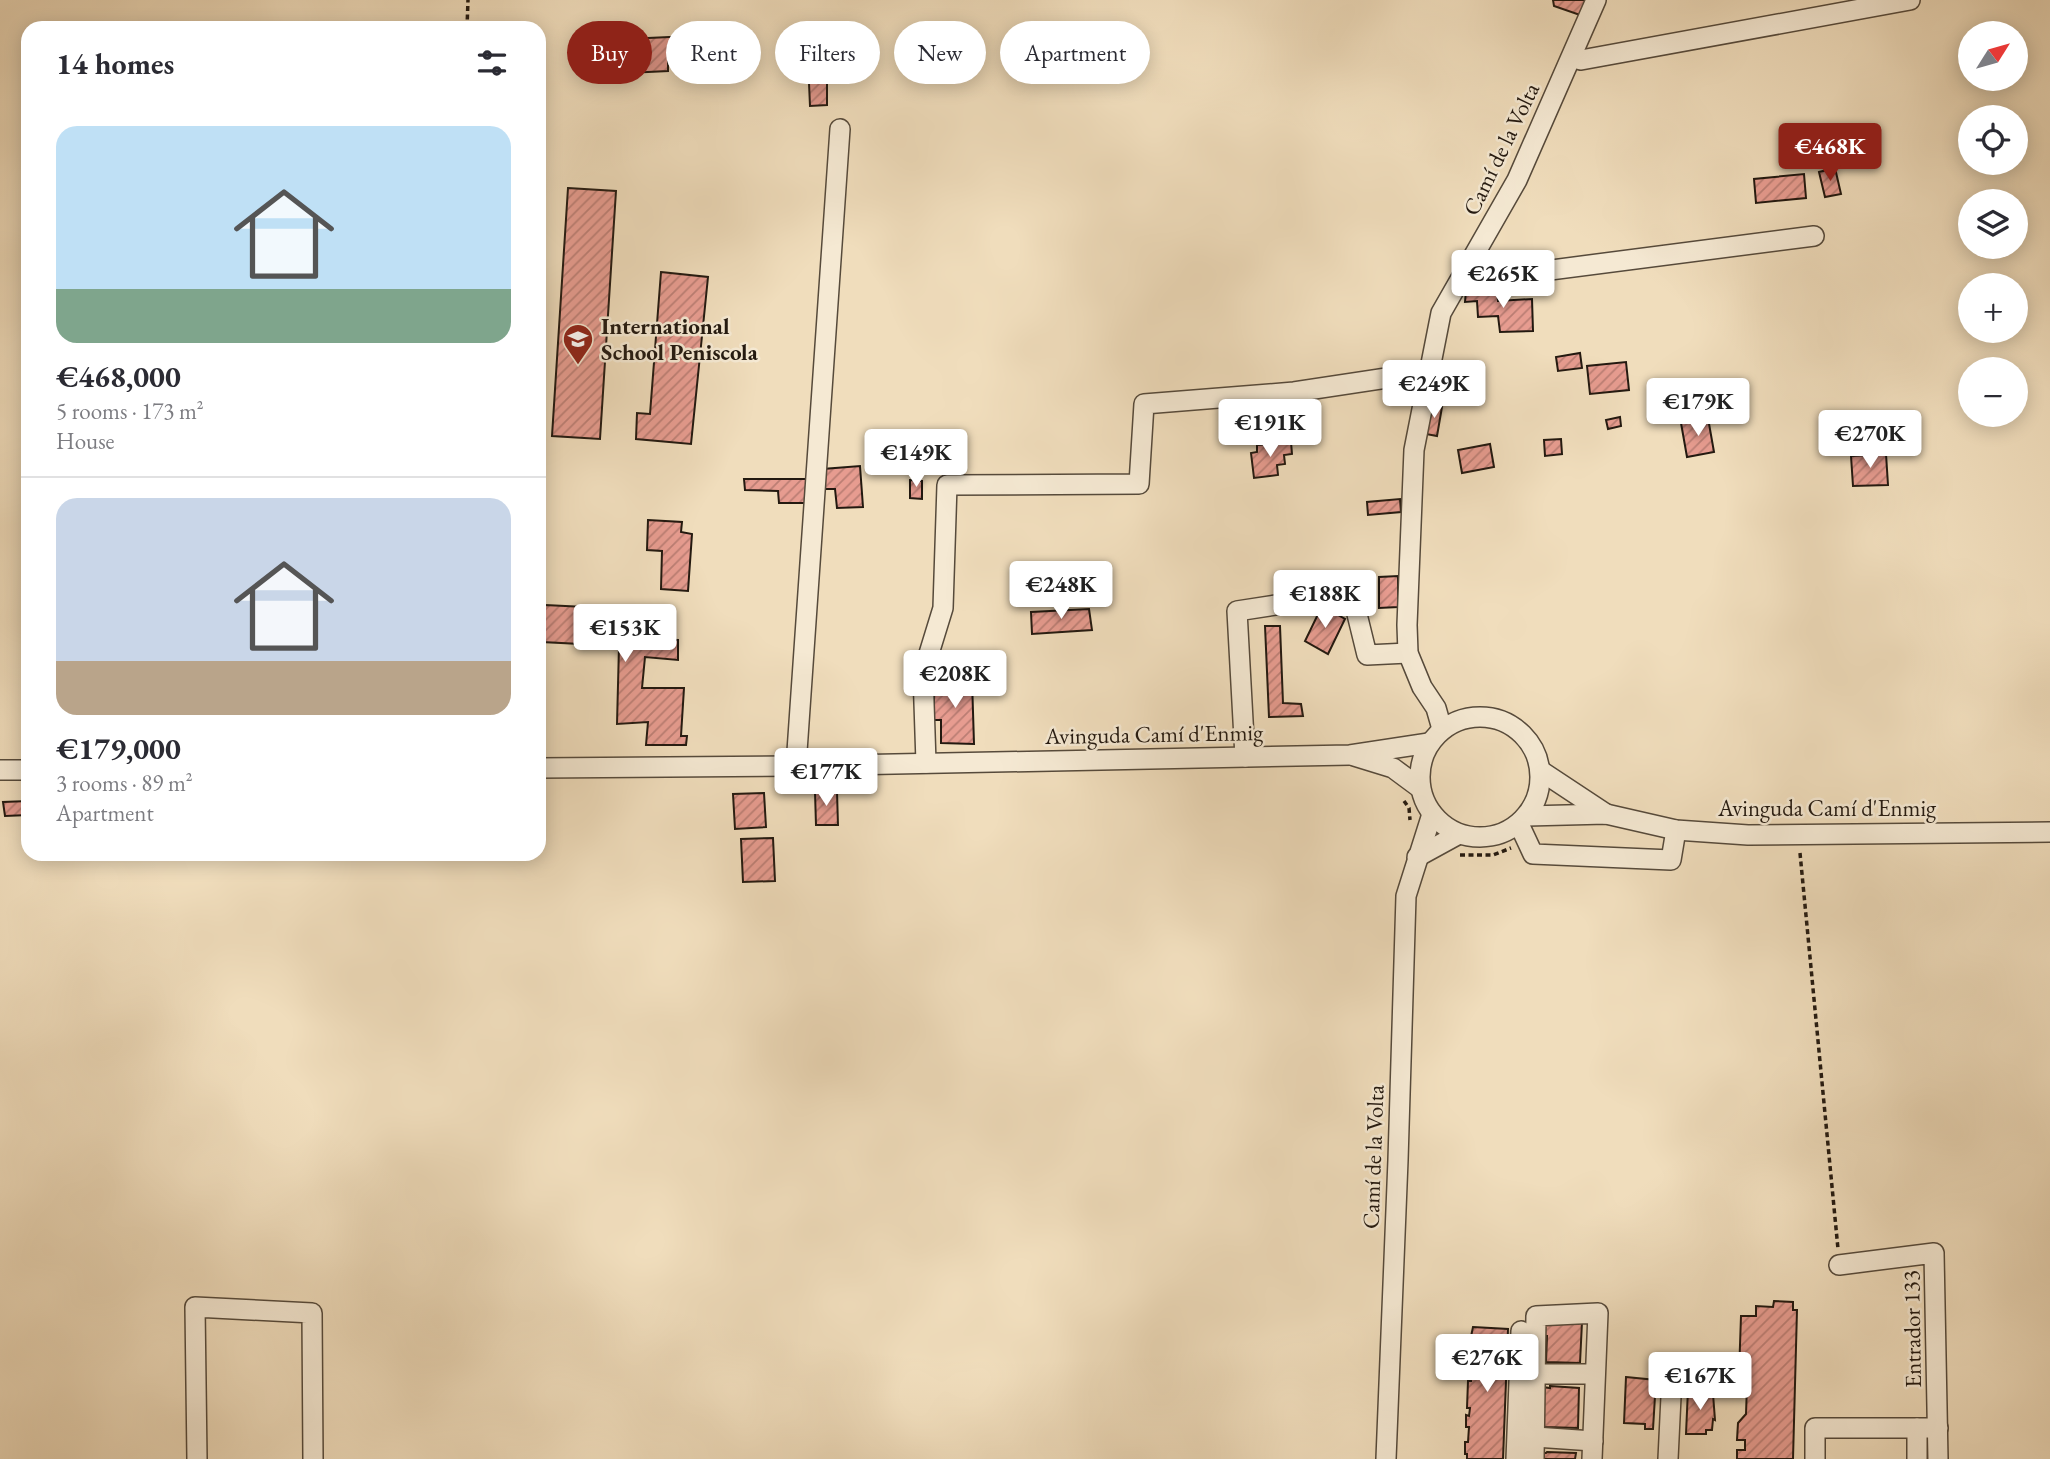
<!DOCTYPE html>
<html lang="en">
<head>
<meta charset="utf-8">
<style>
	body { margin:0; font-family:"EB Garamond",serif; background:#f2f2f3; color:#2b2b33; height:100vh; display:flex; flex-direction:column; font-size:26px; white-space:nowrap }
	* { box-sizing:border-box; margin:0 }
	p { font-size:23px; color:#7c7c81 }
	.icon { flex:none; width:38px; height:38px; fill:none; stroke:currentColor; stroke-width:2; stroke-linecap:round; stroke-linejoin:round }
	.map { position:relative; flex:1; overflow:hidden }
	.drawer { position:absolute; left:21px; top:21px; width:525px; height:840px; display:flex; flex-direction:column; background:#fff; border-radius:21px; box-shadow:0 4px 18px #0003 }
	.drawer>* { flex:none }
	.banner { position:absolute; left:567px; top:21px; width:665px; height:63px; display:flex; gap:14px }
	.needle { width:46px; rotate:53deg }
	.buttons { position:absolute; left:1958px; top:21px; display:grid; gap:14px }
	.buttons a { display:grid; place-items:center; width:70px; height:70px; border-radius:50%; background:#fff; box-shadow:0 4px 18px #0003; font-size:35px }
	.price { position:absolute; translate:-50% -60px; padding:0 16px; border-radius:7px; background:#fff; color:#222; font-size:23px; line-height:46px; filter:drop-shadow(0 2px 4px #0008) }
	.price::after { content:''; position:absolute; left:50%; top:42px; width:21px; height:16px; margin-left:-10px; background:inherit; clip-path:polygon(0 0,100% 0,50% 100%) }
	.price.active { background:#8f2418; color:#fff }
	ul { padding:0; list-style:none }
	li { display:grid; align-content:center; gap:14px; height:371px; padding:0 35px }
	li+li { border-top:2px solid #e1e1e2 }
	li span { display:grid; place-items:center; height:217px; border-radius:21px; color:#555 }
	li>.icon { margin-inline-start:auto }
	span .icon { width:126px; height:126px; fill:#fffc; stroke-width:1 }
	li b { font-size:30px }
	h2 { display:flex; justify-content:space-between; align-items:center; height:84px; padding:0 35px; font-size:30px }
	.pill { padding:0 24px; border-radius:32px; background:#fff; box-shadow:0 4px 18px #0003; font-size:24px; line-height:63px }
	.pill.active { background:#8f2418; color:#fff }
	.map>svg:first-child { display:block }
	.building { fill:url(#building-hatch); stroke:#231910; stroke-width:2 }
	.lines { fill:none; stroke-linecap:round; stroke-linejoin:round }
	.minor-casing { stroke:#564a3b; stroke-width:22 }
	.path { stroke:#231910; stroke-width:3.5; stroke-dasharray:5 3.5; stroke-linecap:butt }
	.minor { stroke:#f5e9d3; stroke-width:19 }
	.labels { text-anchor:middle; stroke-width:5; stroke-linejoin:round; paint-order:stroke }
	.street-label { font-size:23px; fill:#231910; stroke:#f5e9d3 }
	.poi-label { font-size:23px; font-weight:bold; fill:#231910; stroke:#f5e9d3; text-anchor:start }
</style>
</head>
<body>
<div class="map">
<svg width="2050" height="1459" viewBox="0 0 2050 1459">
	<defs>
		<pattern id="building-hatch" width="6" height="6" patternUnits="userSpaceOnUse" patternTransform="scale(1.75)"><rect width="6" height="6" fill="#e79c90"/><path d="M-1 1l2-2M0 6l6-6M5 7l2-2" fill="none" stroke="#bb7e74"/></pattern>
	</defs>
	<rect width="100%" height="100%" fill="#f0ddbc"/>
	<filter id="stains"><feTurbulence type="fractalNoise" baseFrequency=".00286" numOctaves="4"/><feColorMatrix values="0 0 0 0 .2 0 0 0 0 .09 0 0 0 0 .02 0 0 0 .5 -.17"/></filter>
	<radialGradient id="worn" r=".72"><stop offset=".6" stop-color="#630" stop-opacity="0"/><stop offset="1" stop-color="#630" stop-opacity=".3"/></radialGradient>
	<g class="building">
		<polygon points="1553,0 1587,0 1580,15 1554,6"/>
		<polygon points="712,35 712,58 668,58 668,71 628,73 627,39"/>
		<polygon points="827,82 827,105 810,106 809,83"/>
		<polygon points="1835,168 1841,194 1825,197 1819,172"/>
		<polygon points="1804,174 1806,198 1756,203 1754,179"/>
		<polygon points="568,188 616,191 600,439 552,436"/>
		<polygon points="661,272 708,277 691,444 636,439 637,413 650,414"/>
		<polygon points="1497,287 1498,301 1532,299 1533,331 1500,332 1498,316 1478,317 1477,301 1465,302 1466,291"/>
		<polygon points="1580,353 1582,368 1558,371 1556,357"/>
		<polygon points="1626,362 1629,390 1590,394 1587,366"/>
		<polygon points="1474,369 1476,390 1446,393 1444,372"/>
		<polygon points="1431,405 1442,407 1437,436 1426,434"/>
		<polygon points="1620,417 1621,426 1608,429 1606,420"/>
		<polygon points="1708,418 1714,452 1687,457 1681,423"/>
		<polygon points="1561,439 1562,454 1545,456 1544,440"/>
		<polygon points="1291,442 1292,454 1284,455 1285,464 1277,465 1278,475 1254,478 1251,453 1257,452 1257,445"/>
		<polygon points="1490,444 1494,467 1462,473 1458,450"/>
		<polygon points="1886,454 1888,485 1853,486 1851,456"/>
		<polygon points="860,466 863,507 837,508 835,489 825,489 823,469"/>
		<polygon points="744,479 813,479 812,503 779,503 778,491 745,490"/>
		<polygon points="910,480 922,481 922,499 910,498"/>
		<polygon points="1400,499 1401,512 1368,515 1367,502"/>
		<polygon points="648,520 682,522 681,532 692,534 688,591 661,589 662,551 647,550"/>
		<polygon points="1398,576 1398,607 1379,608 1379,577"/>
		<polygon points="1108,578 1110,597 1038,601 1037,582"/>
		<polygon points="545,605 646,610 644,639 678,640 678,660 645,657 642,688 684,688 681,736 687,736 686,745 646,745 648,722 617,724 619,646 542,642"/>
		<polygon points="1322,606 1345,619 1328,654 1305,641"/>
		<polygon points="1089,609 1092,630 1032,634 1031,612"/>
		<polygon points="1265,626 1280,626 1283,703 1301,704 1303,716 1269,717"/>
		<polygon points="935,679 972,680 974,744 941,743 941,720 933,720"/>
		<polygon points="815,792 837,792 838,825 816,825"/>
		<polygon points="764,793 766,827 735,829 733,794"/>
		<polygon points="28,801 28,815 5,816 3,802"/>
		<polygon points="773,838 775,881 743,882 741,839"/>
		<polygon points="1774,1301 1793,1302 1793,1310 1797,1310 1793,1459 1737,1459 1737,1450 1745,1450 1745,1440 1737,1440 1738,1423 1746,1414 1747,1384 1739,1374 1741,1316 1756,1316 1756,1306 1773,1307"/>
		<polygon points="1544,1322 1582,1322 1580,1363 1546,1362 1547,1336 1544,1336"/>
		<polygon points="1473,1327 1508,1329 1503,1459 1467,1459 1467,1454 1465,1454 1465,1442 1468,1442 1469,1427 1466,1427 1466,1415 1469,1416 1470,1408 1467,1408 1468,1381 1471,1381 1471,1373 1468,1374 1469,1362 1472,1362 1472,1346 1469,1346"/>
		<polygon points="1626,1377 1656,1380 1653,1429 1645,1429 1645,1424 1624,1423"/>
		<polygon points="1550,1386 1579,1388 1578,1428 1544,1427 1542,1387 1550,1388"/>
		<polygon points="1688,1389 1707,1390 1707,1394 1713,1394 1715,1420 1713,1419 1712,1430 1706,1430 1706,1434 1686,1434"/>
		<polygon points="1547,1452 1576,1453 1575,1459 1538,1459 1538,1453 1546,1453"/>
	</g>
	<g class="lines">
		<g class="minor-casing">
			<g id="minor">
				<polyline points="1572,57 1581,60 1910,0"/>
				<polyline points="1461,279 1489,278 1814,236"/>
				<circle cx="1480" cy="777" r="60"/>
				<polyline points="1442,729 1436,708 1422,687 1408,653 1407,625 1414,450 1441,313 1517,180 1596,0"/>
				<polyline points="1354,756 1393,768 1420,788"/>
				<polyline points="1245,757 1237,611 1314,599 1355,606 1367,655 1408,653"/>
				<polyline points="926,763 923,673 943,608 947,485 1139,484 1144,404 1294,392 1400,376 1428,379"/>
				<polyline points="796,766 840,129"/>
				<polyline points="539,768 796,766 1350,755 1429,743"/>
				<polyline points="0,770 28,770"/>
				<polyline points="1541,771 1606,814"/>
				<polyline points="1527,816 1606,814 1676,830 1748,835 2050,832"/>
				<polyline points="1519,824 1533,854 1671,860 1676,830"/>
				<polyline points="1417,857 1459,834"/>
				<polyline points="1839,1265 1934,1253 1938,1459"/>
				<polyline points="1535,1374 1595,1374"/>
				<polyline points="1535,1437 1593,1441"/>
				<polyline points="197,1459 195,1307 312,1313 313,1459"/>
				<polyline points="1386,1459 1398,1160 1406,896 1432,814"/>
				<polyline points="1516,1459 1521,1331"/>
				<polyline points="1534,1459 1536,1316 1598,1313 1592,1459"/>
				<polyline points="1668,1459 1672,1376"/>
				<polyline points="1815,1459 1815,1428 1938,1428"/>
				<polyline points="1917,1459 1917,1428"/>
			</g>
		</g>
		<g class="path">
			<polyline points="467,28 468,0"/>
			<polyline points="1404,801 1409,808 1410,820"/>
			<polyline points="1800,853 1838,1249"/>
			<polyline points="1460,855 1493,855 1511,848"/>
		</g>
		<use href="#minor" class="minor"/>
	</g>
	<defs>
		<g id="school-pin" transform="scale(1.575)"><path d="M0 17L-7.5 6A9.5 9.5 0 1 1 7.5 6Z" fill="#8f2418" stroke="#f5e9d3"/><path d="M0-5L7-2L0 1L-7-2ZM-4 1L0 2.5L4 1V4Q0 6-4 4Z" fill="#fff"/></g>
	</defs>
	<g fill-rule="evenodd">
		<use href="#school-pin" x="578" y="339"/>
	</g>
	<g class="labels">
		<g class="street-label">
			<text transform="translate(1501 149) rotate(-64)" y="8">Camí de la Volta</text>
			<text transform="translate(1154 734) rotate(-1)" y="8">Avinguda Camí d'Enmig</text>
			<text x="1827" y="816">Avinguda Camí d'Enmig</text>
			<text transform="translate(1373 1157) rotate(-88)" y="8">Camí de la Volta</text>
			<text transform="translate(1912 1329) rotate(-91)" y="8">Entrador 133</text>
		</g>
		<g class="poi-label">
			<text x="601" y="334">International<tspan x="601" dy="26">School Peniscola</tspan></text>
		</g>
	</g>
	<rect width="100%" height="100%" filter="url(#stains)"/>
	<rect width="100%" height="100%" fill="url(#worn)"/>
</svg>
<div class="buttons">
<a><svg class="needle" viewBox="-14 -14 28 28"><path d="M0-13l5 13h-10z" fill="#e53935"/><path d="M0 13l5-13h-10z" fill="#7c7c81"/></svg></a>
<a><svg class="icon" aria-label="locate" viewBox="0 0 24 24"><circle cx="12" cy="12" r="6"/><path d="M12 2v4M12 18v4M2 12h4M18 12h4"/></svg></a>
<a><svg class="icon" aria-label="layers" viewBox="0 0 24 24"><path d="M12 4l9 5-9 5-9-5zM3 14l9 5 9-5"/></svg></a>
<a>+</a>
<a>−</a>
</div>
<b class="price active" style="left:1830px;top:183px">€468K</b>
<b class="price" style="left:1503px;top:310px">€265K</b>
<b class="price" style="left:1434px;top:420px">€249K</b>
<b class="price" style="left:1698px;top:438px">€179K</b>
<b class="price" style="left:1270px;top:459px">€191K</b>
<b class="price" style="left:1870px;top:470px">€270K</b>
<b class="price" style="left:916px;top:489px">€149K</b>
<b class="price" style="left:1061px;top:621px">€248K</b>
<b class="price" style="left:1325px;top:630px">€188K</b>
<b class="price" style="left:625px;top:664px">€153K</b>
<b class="price" style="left:955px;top:710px">€208K</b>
<b class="price" style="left:826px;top:808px">€177K</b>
<b class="price" style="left:1487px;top:1394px">€276K</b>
<b class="price" style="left:1700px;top:1412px">€167K</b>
<div class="banner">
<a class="pill active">Buy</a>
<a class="pill">Rent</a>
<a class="pill">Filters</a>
<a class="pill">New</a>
<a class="pill">Apartment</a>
</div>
<section class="drawer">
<h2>14 homes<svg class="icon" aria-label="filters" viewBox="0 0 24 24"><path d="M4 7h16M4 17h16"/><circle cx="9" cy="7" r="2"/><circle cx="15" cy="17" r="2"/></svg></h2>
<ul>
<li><span style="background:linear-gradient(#bfe0f5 75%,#7fa58c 0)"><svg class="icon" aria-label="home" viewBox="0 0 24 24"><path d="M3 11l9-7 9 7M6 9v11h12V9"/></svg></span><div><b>€468,000</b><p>5 rooms · 173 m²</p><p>House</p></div></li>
<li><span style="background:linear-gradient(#c9d6e8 75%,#b9a48a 0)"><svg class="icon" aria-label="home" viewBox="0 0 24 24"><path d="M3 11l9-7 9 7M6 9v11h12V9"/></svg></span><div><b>€179,000</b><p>3 rooms · 89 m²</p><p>Apartment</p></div></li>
</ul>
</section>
</div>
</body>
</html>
